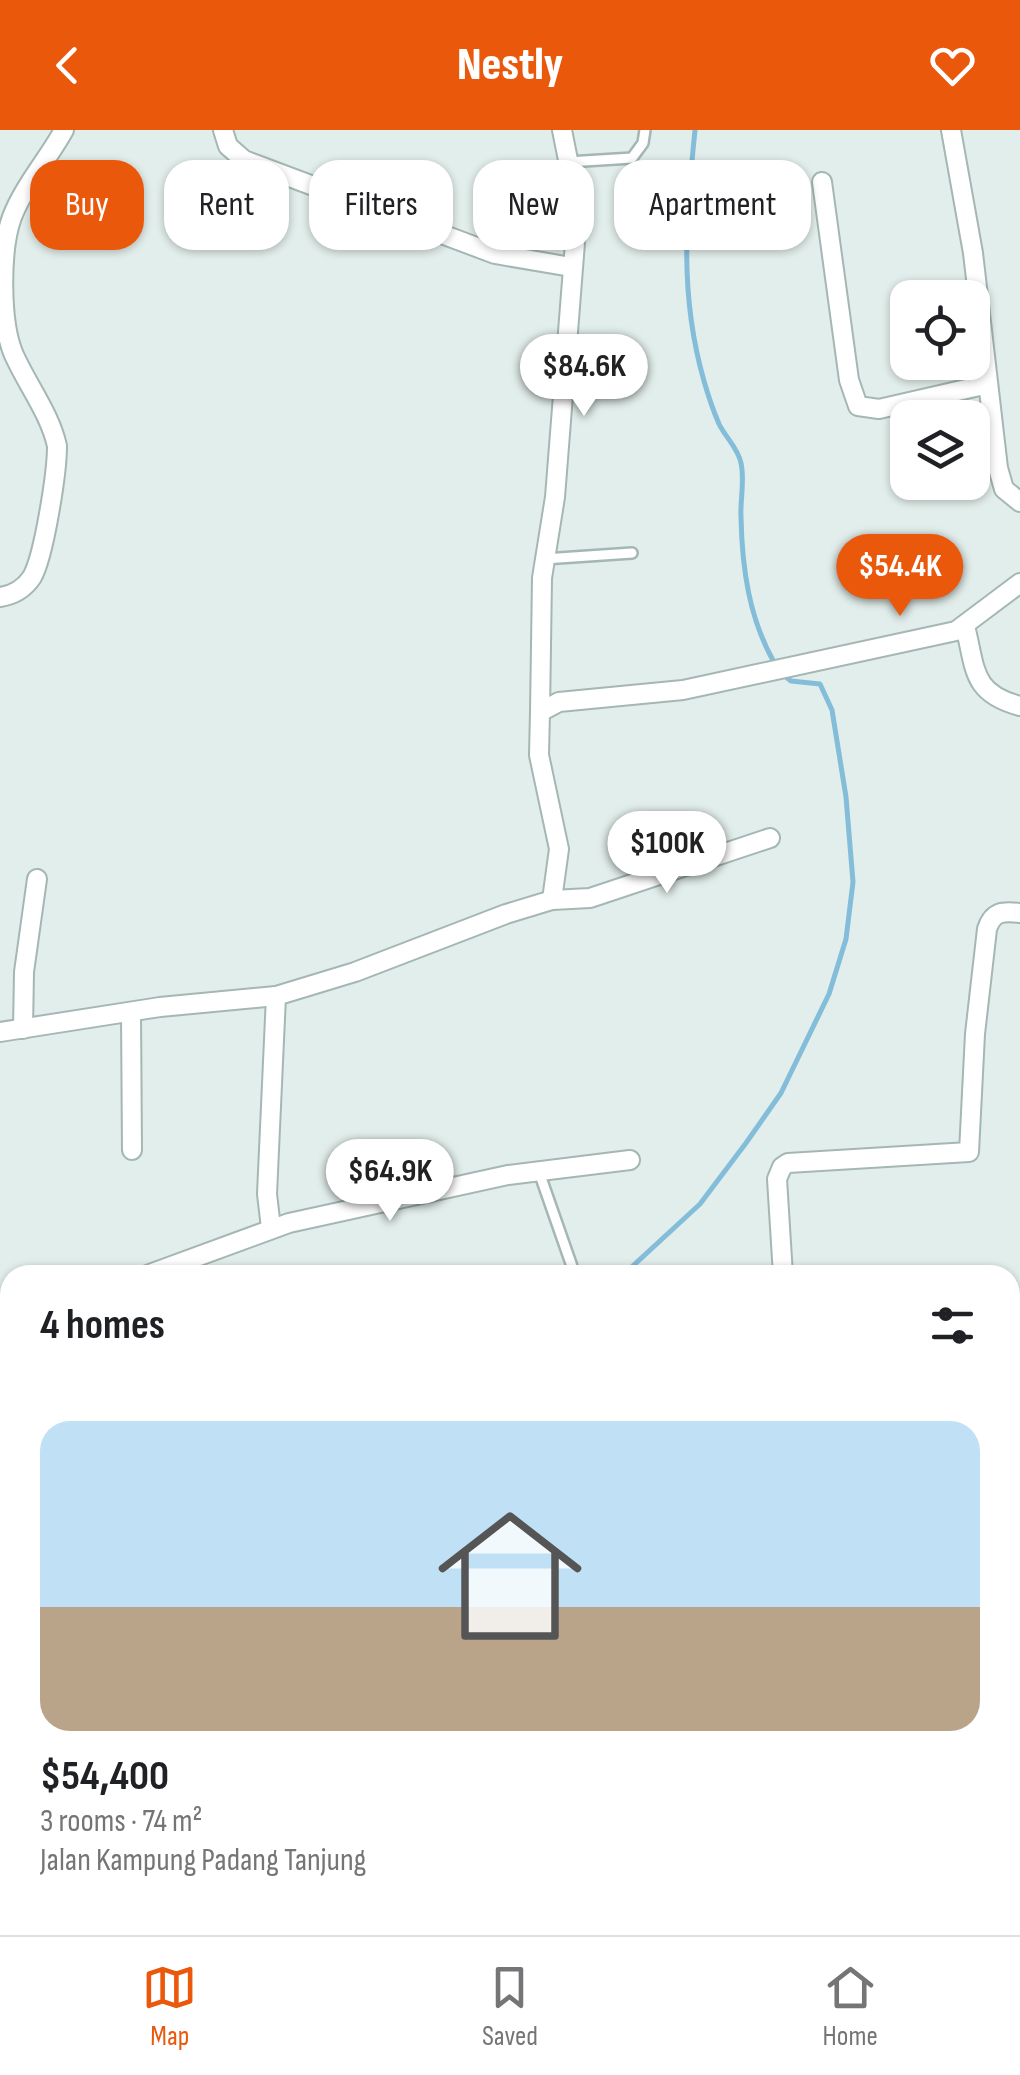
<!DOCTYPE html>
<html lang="en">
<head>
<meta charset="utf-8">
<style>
	body { margin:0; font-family:"Sofia Sans Condensed",sans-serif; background:#f6f6f6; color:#202124; height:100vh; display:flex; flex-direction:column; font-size:38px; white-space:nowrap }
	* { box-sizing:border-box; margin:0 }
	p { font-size:32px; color:#757577 }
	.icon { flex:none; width:55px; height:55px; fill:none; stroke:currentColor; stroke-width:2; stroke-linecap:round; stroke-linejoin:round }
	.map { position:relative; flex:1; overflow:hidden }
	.details { position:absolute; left:0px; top:1135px; width:1020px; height:670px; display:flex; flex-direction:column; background:#fff; border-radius:30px 30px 0 0; box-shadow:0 2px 8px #0004 }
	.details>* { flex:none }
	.hud { position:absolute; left:30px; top:30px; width:960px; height:90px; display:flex; gap:20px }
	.fabs { position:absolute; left:890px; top:150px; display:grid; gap:20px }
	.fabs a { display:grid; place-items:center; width:100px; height:100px; border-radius:20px; background:#fff; box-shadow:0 2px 8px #0004; font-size:50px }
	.price { position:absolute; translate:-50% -85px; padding:0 22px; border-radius:35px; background:#fff; color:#222; font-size:32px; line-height:65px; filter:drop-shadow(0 2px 5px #0008) }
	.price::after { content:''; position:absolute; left:50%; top:60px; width:30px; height:22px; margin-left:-15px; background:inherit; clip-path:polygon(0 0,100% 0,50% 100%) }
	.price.selected { background:#ea580c; color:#fff }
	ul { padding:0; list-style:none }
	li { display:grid; align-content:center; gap:20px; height:530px; padding:0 40px }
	li span { display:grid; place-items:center; height:310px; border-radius:30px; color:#555 }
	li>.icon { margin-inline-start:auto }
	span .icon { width:180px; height:180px; fill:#fffc; stroke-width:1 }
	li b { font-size:42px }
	h2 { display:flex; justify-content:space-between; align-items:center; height:120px; padding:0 40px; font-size:42px }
	.pill { padding:0 35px; border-radius:30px; background:#fff; box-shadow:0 2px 8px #0004; font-size:35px; line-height:90px }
	.pill.selected { background:#ea580c; color:#fff }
	header { display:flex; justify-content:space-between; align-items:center; height:130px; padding:0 40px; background:#ea580c; color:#fff; font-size:45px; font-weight:800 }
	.menu { display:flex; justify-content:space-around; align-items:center; height:140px; border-top:2px solid #e0e0e0; background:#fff; font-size:28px; color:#757577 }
	.menu a { display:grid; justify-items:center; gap:5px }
	.menu .selected { color:#ea580c }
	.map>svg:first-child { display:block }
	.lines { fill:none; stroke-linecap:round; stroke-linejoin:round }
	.stream { stroke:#84bdd9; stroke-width:5 }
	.lane-casing { stroke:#a4b7b4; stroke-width:14 }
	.street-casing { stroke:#a4b7b4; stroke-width:22 }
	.lane { stroke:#fff; stroke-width:9 }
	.street { stroke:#fff; stroke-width:18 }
</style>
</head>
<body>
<header><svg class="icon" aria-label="back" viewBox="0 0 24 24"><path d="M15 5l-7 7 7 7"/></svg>Nestly<svg class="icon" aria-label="heart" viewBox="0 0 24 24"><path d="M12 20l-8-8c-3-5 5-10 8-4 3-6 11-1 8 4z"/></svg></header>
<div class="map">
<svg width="1020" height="1805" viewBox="0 0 1020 1805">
	<rect width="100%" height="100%" fill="#e2eeeb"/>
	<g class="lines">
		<g class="stream">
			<path d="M695,0C686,88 679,164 704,251C708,265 713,280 719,294C726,308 738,318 741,333C745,352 740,369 741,387C742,438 749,489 775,534"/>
			<polyline points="623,1145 700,1074 746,1013 781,963 829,864 846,809 853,752 846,667 832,580 820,554 791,551 781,543"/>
			<polyline points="0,1558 10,1560"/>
		</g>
		<g class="lane-casing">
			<g id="lane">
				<polyline points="568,32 632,28 643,13 645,0"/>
				<polyline points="544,429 632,423"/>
				<polyline points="539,1042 575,1145"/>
			</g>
		</g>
		<g class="street-casing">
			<g id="street">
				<polyline points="223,0 228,16 244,30 495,124 571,137"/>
				<polyline points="951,0 973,123 998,338 1004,359 1020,372"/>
				<polyline points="822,52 849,250 858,276 879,279 988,254"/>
				<path d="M0,467C14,465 24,459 32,447C44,426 57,343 57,316C50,284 28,256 14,225C0,193 0,120 12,87C24,56 48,29 64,0"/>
				<path d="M965,496C976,539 971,563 1020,576"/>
				<polyline points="540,582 542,448 555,367 576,100 570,40 562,0"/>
				<polyline points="552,770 590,768 770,708"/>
				<polyline points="131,883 132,1020"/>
				<polyline points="23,899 24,842 37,749"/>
				<polyline points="0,902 160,877 276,866 355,842 506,784 552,770 559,719 539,625 540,582 559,572 683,560 956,501 1020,453"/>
				<polyline points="271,1098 267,1064 276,866"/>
				<polyline points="147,1145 289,1093 508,1045 630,1030"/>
				<path d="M783,1145L777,1049L782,1037L788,1033L969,1022L975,904L987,799C993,781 1003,781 1020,783"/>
				<polyline points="1010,1374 1020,1374"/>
				<polyline points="1010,1659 1020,1661"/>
				<polyline points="0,1779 10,1781"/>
				<polyline points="66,1795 101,1805"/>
				<polyline points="806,1795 824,1805"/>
				<polyline points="283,1805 312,1805"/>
				<polyline points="361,1805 363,1795"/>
				<polyline points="534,1805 536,1795"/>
				<polyline points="701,1805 702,1795"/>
			</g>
		</g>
		<use href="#lane" class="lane"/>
		<use href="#street" class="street"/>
	</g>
</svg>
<div class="fabs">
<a><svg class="icon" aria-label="locate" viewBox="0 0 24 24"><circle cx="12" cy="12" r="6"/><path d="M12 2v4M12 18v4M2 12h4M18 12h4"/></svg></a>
<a><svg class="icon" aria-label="layers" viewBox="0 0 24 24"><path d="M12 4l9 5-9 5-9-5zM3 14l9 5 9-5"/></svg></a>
</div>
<b class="price" style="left:584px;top:289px">$84.6K</b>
<b class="price selected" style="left:900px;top:489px">$54.4K</b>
<b class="price" style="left:667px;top:766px">$100K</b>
<b class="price" style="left:390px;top:1094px">$64.9K</b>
<div class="hud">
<a class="pill selected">Buy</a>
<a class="pill">Rent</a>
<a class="pill">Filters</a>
<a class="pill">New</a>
<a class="pill">Apartment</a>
</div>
<section class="details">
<h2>4 homes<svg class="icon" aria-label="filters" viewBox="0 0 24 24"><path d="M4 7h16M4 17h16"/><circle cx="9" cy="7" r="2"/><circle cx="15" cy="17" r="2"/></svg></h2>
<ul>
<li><span style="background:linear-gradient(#bfe0f5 60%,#b9a48a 0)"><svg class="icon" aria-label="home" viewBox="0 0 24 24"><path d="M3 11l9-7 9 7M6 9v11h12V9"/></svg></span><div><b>$54,400</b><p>3 rooms · 74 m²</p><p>Jalan Kampung Padang Tanjung</p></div></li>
</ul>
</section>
</div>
<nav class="menu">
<a class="selected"><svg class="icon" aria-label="map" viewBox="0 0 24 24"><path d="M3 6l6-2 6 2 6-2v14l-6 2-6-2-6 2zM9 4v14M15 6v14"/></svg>Map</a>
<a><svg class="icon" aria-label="saved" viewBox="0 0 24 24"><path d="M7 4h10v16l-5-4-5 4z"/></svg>Saved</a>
<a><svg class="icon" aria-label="home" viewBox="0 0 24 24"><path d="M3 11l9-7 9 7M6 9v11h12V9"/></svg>Home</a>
</nav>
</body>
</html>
